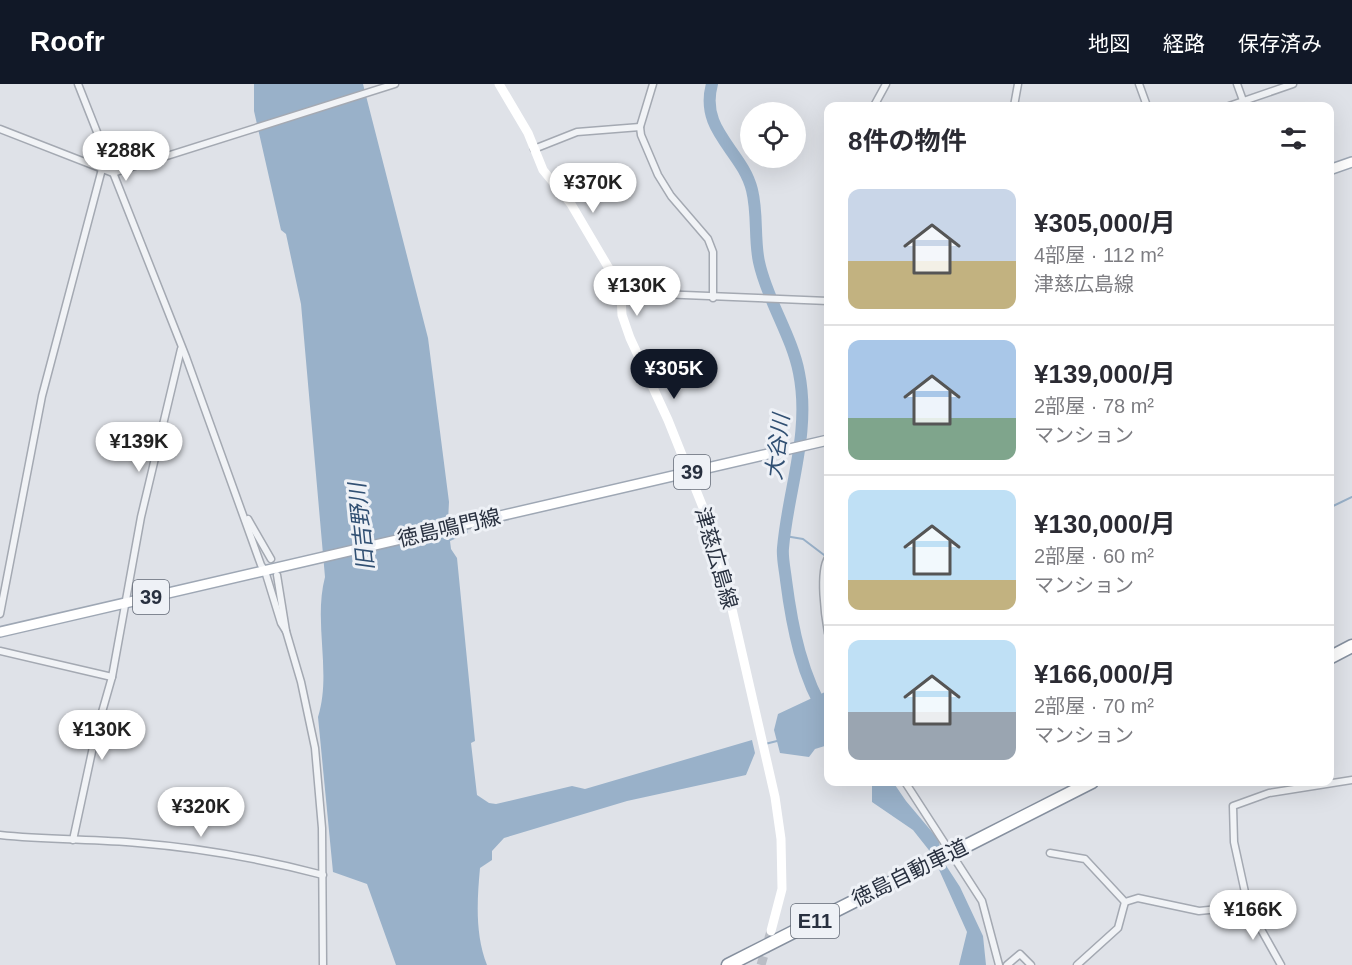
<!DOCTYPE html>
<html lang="ja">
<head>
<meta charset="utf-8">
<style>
	body { margin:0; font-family:Arial,"Noto Sans JP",sans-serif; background:#f7f7f7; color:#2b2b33; height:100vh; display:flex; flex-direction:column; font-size:22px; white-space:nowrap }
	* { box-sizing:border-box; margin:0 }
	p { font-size:20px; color:#7c7c81 }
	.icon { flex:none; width:33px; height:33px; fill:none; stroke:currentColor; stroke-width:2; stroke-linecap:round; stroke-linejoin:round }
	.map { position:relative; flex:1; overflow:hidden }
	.panel { position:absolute; left:824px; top:18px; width:510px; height:684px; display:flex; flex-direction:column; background:#fff; border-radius:12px; box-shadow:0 6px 24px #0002 }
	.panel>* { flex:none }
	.controls { position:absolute; left:740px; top:18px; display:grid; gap:12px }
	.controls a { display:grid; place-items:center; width:66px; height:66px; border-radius:50%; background:#fff; box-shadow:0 6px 24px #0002; font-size:30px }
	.price { position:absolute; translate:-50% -51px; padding:0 14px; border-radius:21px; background:#fff; color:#222; font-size:20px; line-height:39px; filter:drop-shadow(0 2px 3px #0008) }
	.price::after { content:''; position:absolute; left:50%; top:36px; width:18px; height:14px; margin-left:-9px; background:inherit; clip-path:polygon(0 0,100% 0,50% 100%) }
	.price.selected { background:#111827; color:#fff }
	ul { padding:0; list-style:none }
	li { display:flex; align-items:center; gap:18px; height:150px; padding:0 24px }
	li+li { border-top:2px solid #e1e1e2 }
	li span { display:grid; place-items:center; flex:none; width:168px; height:120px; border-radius:12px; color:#555 }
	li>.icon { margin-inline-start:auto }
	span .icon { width:72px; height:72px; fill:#fffc; stroke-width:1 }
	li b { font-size:26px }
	h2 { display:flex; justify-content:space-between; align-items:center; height:72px; padding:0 24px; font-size:26px }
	header { display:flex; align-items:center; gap:36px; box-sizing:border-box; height:84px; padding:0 30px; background:#111827; color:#fff }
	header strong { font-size:28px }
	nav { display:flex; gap:33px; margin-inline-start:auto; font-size:21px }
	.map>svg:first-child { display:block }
	.water { fill:#99b1c9 }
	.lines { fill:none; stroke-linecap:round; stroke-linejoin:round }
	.stream { stroke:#99b1c9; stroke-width:2 }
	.river { stroke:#99b1c9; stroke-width:12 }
	.secondary-tunnel { stroke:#babec6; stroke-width:9; stroke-dasharray:9 4.5; stroke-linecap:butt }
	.minor-casing { stroke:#a4a9b2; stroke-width:9 }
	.primary-casing { stroke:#9ea7b4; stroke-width:12 }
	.motorway-casing { stroke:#86909f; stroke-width:15 }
	.minor { stroke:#f1f3f6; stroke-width:6 }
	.secondary { stroke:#fff; stroke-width:9 }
	.primary { stroke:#fff; stroke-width:9 }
	.motorway { stroke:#fff; stroke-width:12 }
	.motorway-bridge-casing { stroke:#86909f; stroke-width:15; stroke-linecap:butt }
	.motorway-bridge { stroke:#fff; stroke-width:12 }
	.labels { text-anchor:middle; stroke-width:6; stroke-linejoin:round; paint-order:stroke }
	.shield { fill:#eef1f6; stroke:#636a76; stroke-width:1.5 }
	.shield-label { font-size:20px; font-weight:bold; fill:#28303f }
	.street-label { font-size:21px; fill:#28303f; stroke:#eef1f6 }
	.water-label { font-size:22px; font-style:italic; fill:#315073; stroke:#eef1f6 }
</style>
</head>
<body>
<header>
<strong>Roofr</strong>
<nav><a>地図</a><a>経路</a><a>保存済み</a></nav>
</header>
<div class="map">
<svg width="1352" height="881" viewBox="0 0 1352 881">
	<rect width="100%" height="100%" fill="#dfe2e8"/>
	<g class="water">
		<path d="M254,0H363L428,254L449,418L448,437L464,436L468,449L450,457L451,465L457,474L475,657L471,659L477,711L489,719L496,720L572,702L585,705L752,656L755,669L746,691L627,717L504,754L492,767V776L480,784C477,817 475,850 487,881H396L367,800L333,788L318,633C332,588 313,539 325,493L301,220L286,150L281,146L254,27Z"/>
		<polygon points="825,608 828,611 828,661 815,665 809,673 780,669 774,646 778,630"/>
		<polygon points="872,698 893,698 906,717 938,755 945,780 960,803 983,852 986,881 959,881 967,848 932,770 913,746 872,718"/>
	</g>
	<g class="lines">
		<g class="stream">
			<polyline points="1329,424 1352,413"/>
			<polyline points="785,452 803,455 828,474"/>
			<polyline points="765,660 777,657"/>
		</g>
		<path class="river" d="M712,0C699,47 742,66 752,106C758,130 754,155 759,178C767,216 792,252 799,289C811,349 788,405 783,464C782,474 785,486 786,496C792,543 802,594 828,634"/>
		<polyline class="secondary-tunnel" points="761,881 771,847"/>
		<g class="minor-casing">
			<g id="minor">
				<polyline points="78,0 186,273 261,481 265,487 281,539 286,547"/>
				<polyline points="653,0 640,43 641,51 658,91 671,112 708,155 713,168 713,214"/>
				<polyline points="1139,0 1147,22"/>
				<polyline points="1237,0 1245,22"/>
				<polyline points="874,22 886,0"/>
				<polyline points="1014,22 1018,0"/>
				<polyline points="1229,22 1293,0"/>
				<polyline points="0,45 113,89 395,0"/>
				<polyline points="534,65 577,48 640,43"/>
				<polyline points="621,212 635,209 828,217"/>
				<polyline points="248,435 271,475"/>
				<path d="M828,474C819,488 825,532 828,549"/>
				<polyline points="277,491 286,547 301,598 315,664 322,744 323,881"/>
				<polyline points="0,530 42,312 102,85"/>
				<polyline points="0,567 112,593"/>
				<polyline points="905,698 982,817 999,881"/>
				<path d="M0,751C46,756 92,755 138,759C201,764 262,775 323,791"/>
				<polyline points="73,756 96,649 112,593 141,433 181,265"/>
				<polyline points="1050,769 1085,775 1125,818 1138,814 1199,827 1248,822"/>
				<polyline points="1007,881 1020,870 1031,881"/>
				<polyline points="1077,881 1118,844 1125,818"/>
				<polyline points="1281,881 1248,822 1234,758 1233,722 1269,709 1352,696"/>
			</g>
		</g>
		<g class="primary-casing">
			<g id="primary">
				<polyline points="1329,86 1352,78"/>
				<polyline points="0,548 828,356"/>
			</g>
		</g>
		<g class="motorway-casing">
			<g id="motorway">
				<polyline points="1329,574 1352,562"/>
				<polyline points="964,763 1092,698"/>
				<polyline points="728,881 902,793"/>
			</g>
		</g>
		<use href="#minor" class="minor"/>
		<polyline class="secondary" points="499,0 528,49 543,86 571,120 614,193 621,212 622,231 630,254 668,336 708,436 721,477 775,713 781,755 782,805 771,847"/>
		<use href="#primary" class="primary"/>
		<use href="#motorway" class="motorway"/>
		<g class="motorway-bridge-casing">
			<polyline id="motorway-bridge" points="902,793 964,763"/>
		</g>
		<use href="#motorway-bridge" class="motorway-bridge"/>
	</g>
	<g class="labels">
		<g class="shield">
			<rect x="674" y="371" width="36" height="34" rx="4.5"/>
			<rect x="133" y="496" width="36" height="34" rx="4.5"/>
			<rect x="791" y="820" width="48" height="34" rx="4.5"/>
		</g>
		<g class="shield-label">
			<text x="692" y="395">39</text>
			<text x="151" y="520">39</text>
			<text x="815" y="844">E11</text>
		</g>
		<g class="street-label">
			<text transform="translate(449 444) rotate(-13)" y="7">徳島鳴門線</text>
			<text transform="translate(716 474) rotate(74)" y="7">津慈広島線</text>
			<text transform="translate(910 789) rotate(-26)" y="7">徳島自動車道</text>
		</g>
		<g class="water-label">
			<text transform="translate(777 363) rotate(-83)" y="8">大谷川</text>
			<text transform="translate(361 443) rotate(-96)" y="8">旧吉野川</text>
		</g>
	</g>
</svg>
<div class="controls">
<a><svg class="icon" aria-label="locate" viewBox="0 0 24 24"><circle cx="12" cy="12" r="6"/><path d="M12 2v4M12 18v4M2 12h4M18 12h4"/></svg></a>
</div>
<b class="price" style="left:126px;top:98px">¥288K</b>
<b class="price" style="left:593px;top:130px">¥370K</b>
<b class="price" style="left:637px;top:233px">¥130K</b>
<b class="price selected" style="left:674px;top:316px">¥305K</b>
<b class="price" style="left:139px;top:389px">¥139K</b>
<b class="price" style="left:102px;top:677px">¥130K</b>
<b class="price" style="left:201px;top:754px">¥320K</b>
<b class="price" style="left:1253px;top:857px">¥166K</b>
<section class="panel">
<h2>8件の物件<svg class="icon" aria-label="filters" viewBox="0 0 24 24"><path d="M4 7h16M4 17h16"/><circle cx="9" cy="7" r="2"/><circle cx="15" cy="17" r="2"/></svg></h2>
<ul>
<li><span style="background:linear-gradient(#c9d6e8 60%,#c2b280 0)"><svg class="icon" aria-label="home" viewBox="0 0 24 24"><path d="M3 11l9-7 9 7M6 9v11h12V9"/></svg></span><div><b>¥305,000/月</b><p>4部屋 · 112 m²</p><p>津慈広島線</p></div></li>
<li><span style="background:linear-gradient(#a9c7e8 65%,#7fa58c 0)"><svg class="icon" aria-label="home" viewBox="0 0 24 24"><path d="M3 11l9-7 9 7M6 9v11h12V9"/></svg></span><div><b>¥139,000/月</b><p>2部屋 · 78 m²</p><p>マンション</p></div></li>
<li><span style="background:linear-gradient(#bfe0f5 75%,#c2b280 0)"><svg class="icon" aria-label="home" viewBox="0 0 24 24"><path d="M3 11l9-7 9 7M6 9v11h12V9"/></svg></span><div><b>¥130,000/月</b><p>2部屋 · 60 m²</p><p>マンション</p></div></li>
<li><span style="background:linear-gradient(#bfe0f5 60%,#9aa5b1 0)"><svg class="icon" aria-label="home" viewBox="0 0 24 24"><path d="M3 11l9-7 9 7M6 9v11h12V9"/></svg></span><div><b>¥166,000/月</b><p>2部屋 · 70 m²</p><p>マンション</p></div></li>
</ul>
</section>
</div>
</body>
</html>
